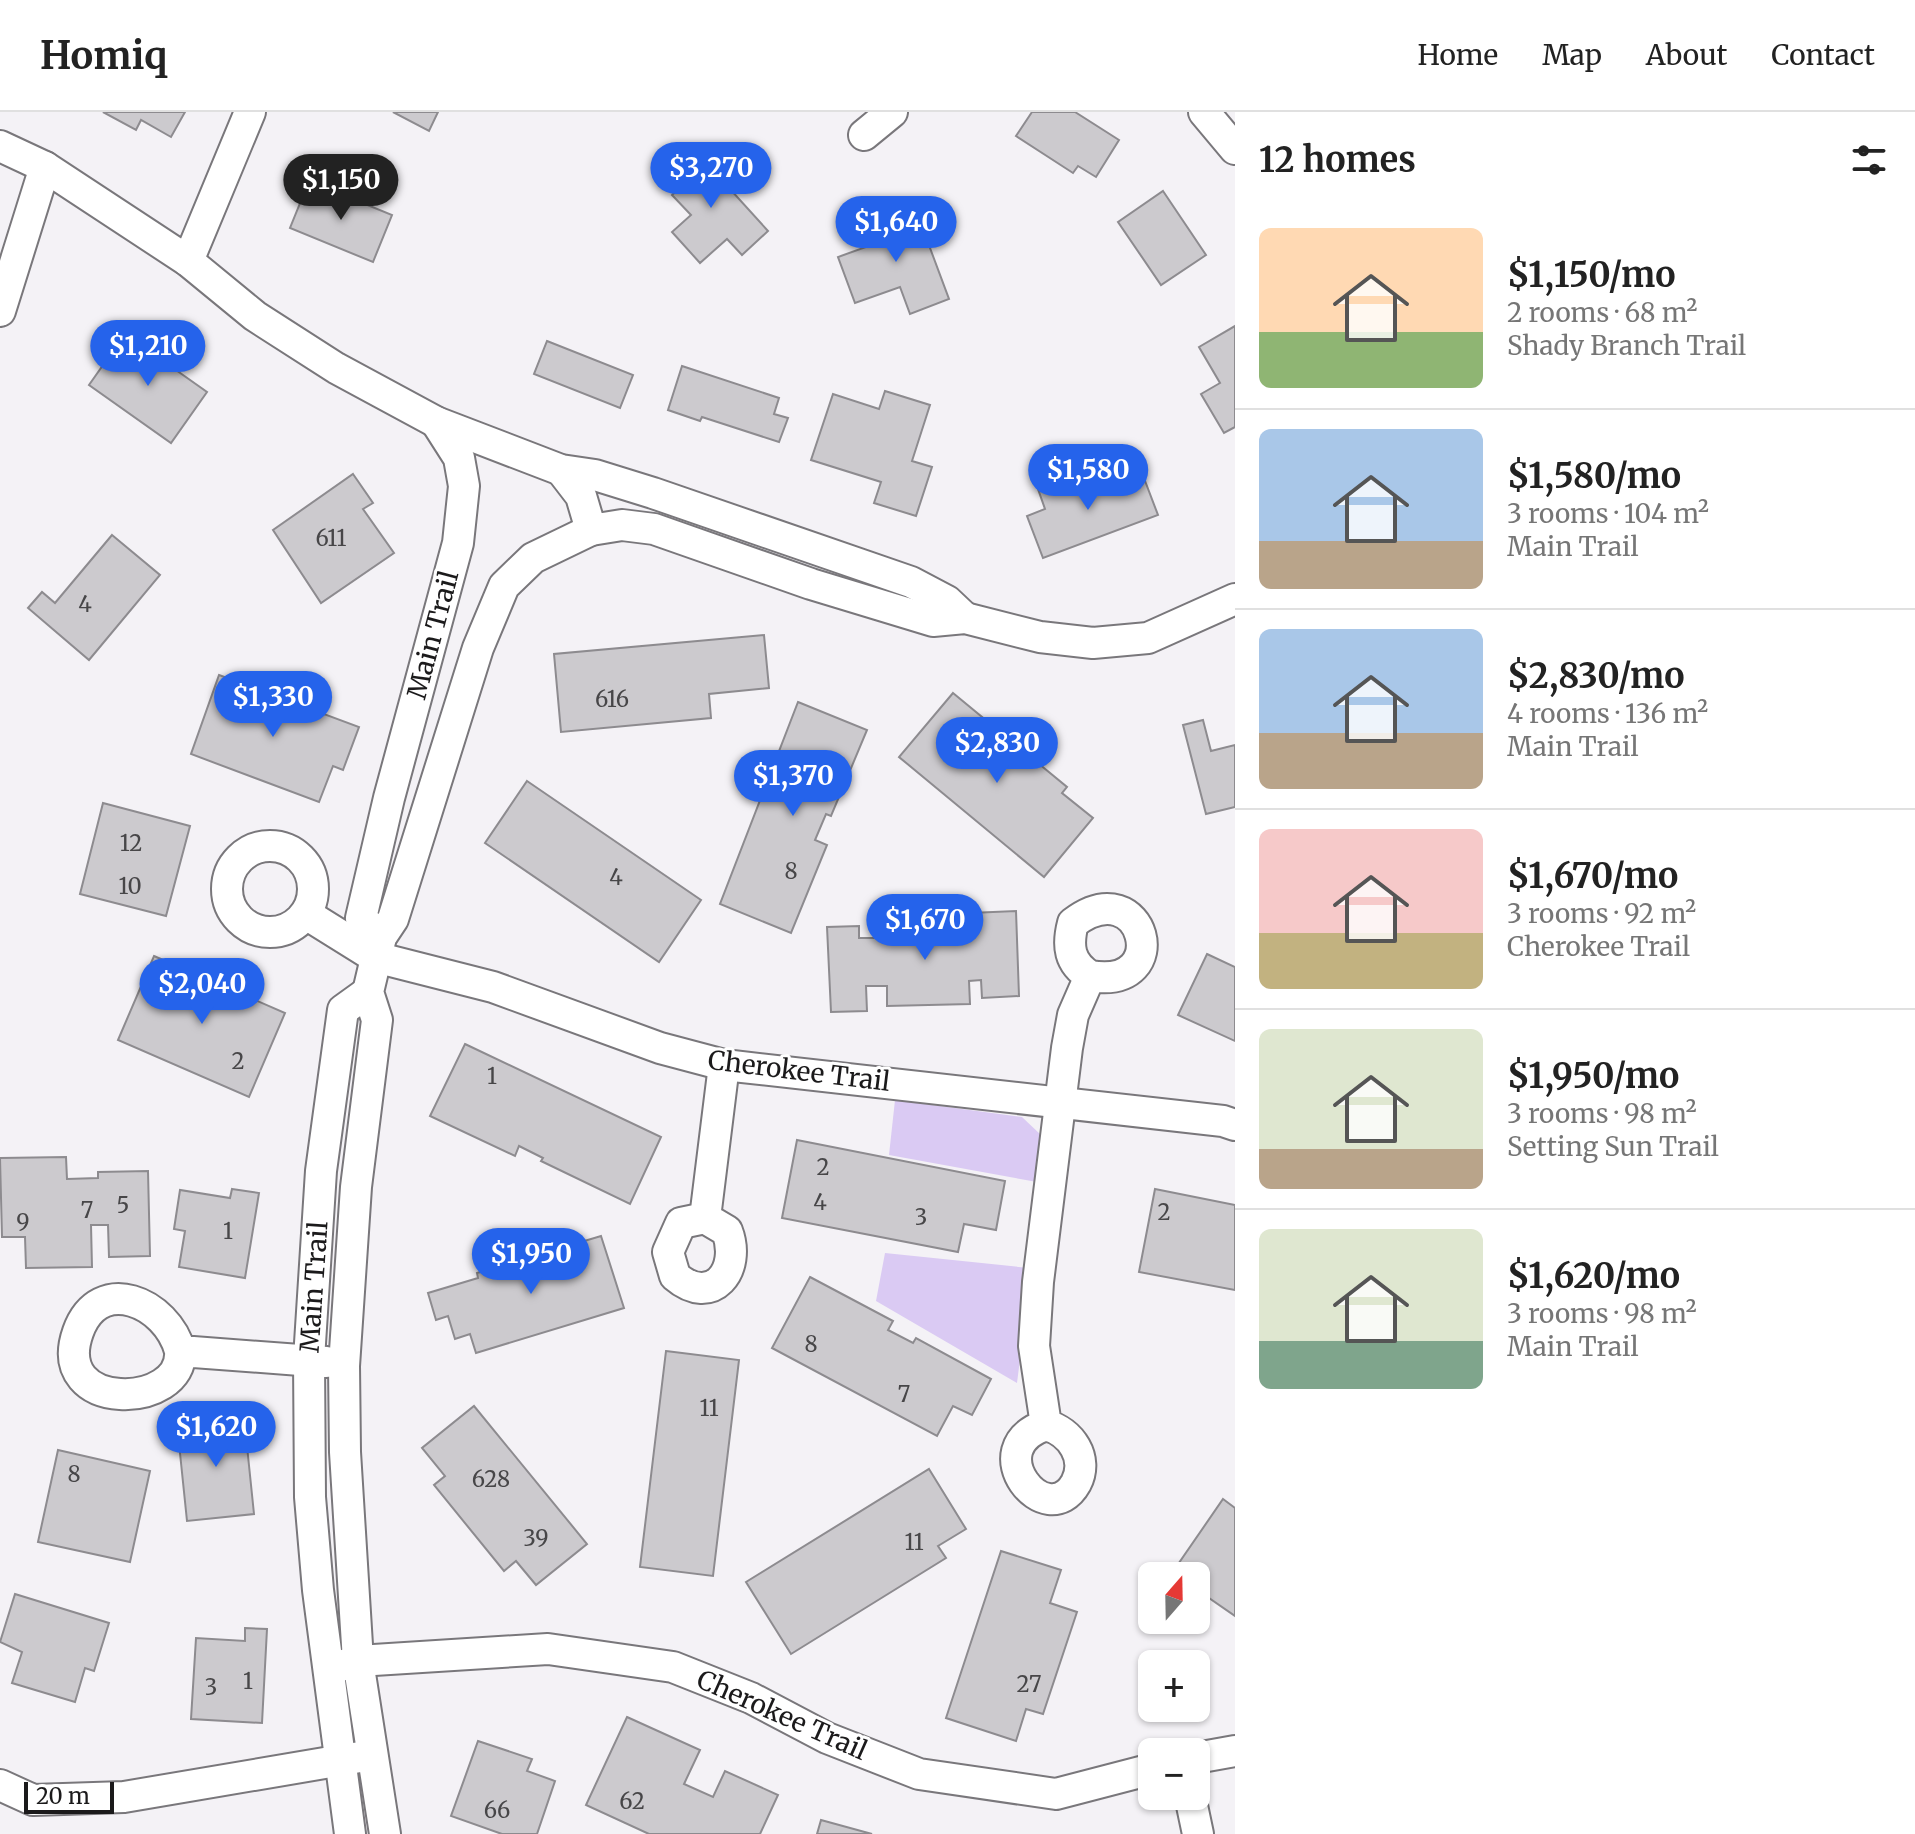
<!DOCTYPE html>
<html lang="en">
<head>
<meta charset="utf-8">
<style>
	body { margin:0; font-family:Merriweather,serif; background:#f6f6f6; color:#222; height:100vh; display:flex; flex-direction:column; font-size:30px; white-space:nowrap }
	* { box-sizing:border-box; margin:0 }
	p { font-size:26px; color:#767676 }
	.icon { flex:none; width:44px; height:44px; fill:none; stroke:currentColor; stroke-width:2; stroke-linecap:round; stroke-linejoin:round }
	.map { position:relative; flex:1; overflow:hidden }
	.details { display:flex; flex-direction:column; background:#fff; width:680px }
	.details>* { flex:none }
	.needle { width:52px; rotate:20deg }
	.controls { position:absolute; left:1138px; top:1450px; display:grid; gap:16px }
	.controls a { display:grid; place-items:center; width:72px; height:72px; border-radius:12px; background:#fff; box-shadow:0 2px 6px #0004; font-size:40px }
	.scale { position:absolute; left:24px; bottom:20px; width:90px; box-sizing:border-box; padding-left:8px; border:4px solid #1b1a1b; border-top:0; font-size:22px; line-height:28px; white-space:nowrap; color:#1b1a1b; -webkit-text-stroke:6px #fff; paint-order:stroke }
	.price { position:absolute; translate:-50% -68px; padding:0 18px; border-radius:28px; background:#2563eb; color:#fff; font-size:26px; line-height:52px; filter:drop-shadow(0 2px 4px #0008) }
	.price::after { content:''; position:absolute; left:50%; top:48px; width:24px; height:18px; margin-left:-12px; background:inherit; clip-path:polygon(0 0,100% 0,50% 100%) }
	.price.current { background:#222; color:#fff }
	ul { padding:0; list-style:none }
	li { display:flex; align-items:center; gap:24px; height:200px; padding:0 24px }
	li+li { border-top:2px solid #e0e0e0 }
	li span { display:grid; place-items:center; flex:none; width:224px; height:160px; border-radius:12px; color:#555 }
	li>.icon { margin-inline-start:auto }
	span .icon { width:96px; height:96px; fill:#fffc; stroke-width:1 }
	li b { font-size:34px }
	h2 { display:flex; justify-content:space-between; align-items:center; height:96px; padding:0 24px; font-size:34px }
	header { display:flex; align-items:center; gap:48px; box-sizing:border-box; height:112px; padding:0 40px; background:#fff; border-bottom:2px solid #e0e0e0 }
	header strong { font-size:38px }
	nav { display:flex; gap:44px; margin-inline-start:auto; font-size:28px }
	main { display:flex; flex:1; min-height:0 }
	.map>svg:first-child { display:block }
	.green { fill:#dacaf3 }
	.building { fill:#cccace; stroke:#8d8b8f; stroke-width:2 }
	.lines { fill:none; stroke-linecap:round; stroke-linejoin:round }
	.minor-casing { stroke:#79777b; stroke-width:34 }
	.minor { stroke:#fff; stroke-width:30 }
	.labels { text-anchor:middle; stroke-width:6; stroke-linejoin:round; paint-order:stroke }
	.number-label { font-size:22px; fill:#474648 }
	.street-label { font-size:26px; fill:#1b1a1b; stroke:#fff }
</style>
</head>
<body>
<header>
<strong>Homiq</strong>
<nav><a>Home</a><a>Map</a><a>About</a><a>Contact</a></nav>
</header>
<main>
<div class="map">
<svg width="1235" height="1722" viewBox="0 0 1235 1722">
	<rect width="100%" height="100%" fill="#f4f2f6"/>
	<g class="green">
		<polygon points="895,988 1022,1005 1041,1023 1037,1070 889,1043"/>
		<polygon points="885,1141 1029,1156 1032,1153 1017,1271 876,1189"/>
	</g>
	<g class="building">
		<polygon points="103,0 185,0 171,25 141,8 136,18"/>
		<polygon points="393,0 438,0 429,19"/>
		<polygon points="1032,0 1075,0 1119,28 1096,65 1078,54 1073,61 1016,24"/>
		<polygon points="690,33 768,119 742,143 727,127 700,151 672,120 691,103 672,83 685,71 668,54"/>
		<polygon points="309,69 392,103 373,150 290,116"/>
		<polygon points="1163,79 1206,143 1161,173 1118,110"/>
		<polygon points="914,93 949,187 910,202 900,175 855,191 838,145 880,130 872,109"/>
		<polygon points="1235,214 1235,315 1224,321 1201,282 1220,271 1199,235"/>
		<polygon points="125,222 207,280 171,331 89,273"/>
		<polygon points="547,229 633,263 620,296 534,262"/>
		<polygon points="682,254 779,286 774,302 788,306 779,330 702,305 700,309 668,298"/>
		<polygon points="885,279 930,293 912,349 932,355 916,404 874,391 881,370 811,348 833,282 879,297"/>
		<polygon points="1081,361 1089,381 1142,361 1158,403 1043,446 1027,404 1045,397 1038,377"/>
		<polygon points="353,362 373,391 363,397 394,441 321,491 273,418"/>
		<polygon points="112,423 160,463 89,548 28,496 42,480 55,491"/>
		<polygon points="764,523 769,576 709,582 711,606 561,620 554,542"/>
		<polygon points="219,563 359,615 343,658 333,654 319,690 191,642"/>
		<polygon points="953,581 1067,675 1062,681 1093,706 1044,765 899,645"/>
		<polygon points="798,590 867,618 831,704 826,702 815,728 827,733 791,821 720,792"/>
		<polygon points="1203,608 1211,639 1235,633 1235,695 1206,702 1183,613"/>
		<polygon points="527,669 701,788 659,850 485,731"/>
		<polygon points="103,691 190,714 166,804 80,782"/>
		<polygon points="1016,799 1019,884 982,886 981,868 969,869 970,892 887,894 887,874 866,874 867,899 831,900 827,815 859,814 859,826 880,826 880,812 970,809 970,801"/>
		<polygon points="1207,842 1235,855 1235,929 1178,903"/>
		<polygon points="154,844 285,901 249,985 118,928"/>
		<polygon points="465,932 661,1025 630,1092 541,1049 543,1046 519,1034 515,1044 430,1004"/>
		<polygon points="797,1028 1005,1069 996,1118 964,1112 958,1140 782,1106"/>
		<polygon points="66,1045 67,1067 98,1066 98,1060 148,1059 150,1144 109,1145 108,1113 91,1113 92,1155 26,1156 25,1125 2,1125 0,1046"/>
		<polygon points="232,1077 259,1081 245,1166 179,1155 185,1119 174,1117 180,1078 230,1086"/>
		<polygon points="1155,1077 1235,1093 1235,1178 1139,1160"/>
		<polygon points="601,1124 624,1196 476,1241 470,1222 455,1227 448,1204 436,1208 428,1181 478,1166 477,1161"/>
		<polygon points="810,1165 893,1209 888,1218 913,1231 916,1226 991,1267 972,1303 953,1294 937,1324 772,1236"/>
		<polygon points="666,1239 739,1248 713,1464 640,1455"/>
		<polygon points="474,1294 587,1432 536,1473 516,1449 504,1459 434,1373 445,1364 422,1336"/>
		<polygon points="244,1305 254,1402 187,1409 177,1312"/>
		<polygon points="58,1338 150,1359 130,1450 38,1430"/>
		<polygon points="929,1357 966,1417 938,1434 946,1446 791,1542 746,1470"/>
		<polygon points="1223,1387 1235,1396 1235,1504 1196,1477 1196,1464 1172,1461"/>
		<polygon points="1001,1439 1061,1458 1050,1491 1077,1500 1043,1602 1026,1597 1016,1629 946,1606"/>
		<polygon points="15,1482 109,1511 94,1559 85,1556 75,1590 12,1571 22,1540 0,1530"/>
		<polygon points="245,1516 267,1517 262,1611 191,1607 196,1526 245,1529"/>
		<polygon points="627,1605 700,1638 684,1672 713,1685 725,1659 778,1683 760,1722 649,1722 586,1693"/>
		<polygon points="478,1629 532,1647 527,1659 555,1669 537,1722 502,1722 451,1704"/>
		<polygon points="821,1708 872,1722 817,1722"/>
	</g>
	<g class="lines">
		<g class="minor-casing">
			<g id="minor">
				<polyline points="1204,0 1235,37"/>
				<polyline points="864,23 892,0"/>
				<polyline points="0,34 45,55 188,149 255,204 336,256 436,310 561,358 595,363 653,381 911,470 947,489 965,506"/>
				<polyline points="188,149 250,0"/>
				<polyline points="0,199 45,55"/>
				<polyline points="561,358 581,384 591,418 622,413 654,417 811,472 933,509 965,506 1040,525 1093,531 1148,526 1235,487"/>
				<circle cx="270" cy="777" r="43"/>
				<polyline points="306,802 375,845 493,875 660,936 724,953 1223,1009 1235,1013"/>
				<polyline points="381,825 361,806 389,686 458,431 464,374 459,346 436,310"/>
				<path d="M705,1106L681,1111L668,1140L675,1164C712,1196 742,1158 727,1119L705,1106L724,953"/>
				<path d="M180,1239C185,1297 49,1302 78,1220C99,1161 167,1190 180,1239L326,1250"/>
				<path d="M1046,1313C976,1336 1047,1423 1076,1371C1089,1346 1071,1320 1046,1313L1034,1234L1038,1170L1067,936L1073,903L1090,864C1069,851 1067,834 1073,811C1144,757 1176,879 1090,864"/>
				<polyline points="340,1554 358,1549 548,1537 673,1555 751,1586 827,1626 919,1662 1056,1682 1152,1657"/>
				<polyline points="1196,1646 1235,1639"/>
				<polyline points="0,1673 33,1688 124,1685 360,1645"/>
				<polyline points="1190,1684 1198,1722"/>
				<polyline points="350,1722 318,1478 310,1385 309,1247 321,1059 343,898 368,880"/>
				<polyline points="385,1722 358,1549 345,1340 344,1254 356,1075 377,908 368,880 381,825 393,807 478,536 504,474 533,446 591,418"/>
			</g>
		</g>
		<use href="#minor" class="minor"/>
	</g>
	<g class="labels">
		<g class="number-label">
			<text x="331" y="434">611</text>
			<text x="85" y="500">4</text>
			<text x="612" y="595">616</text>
			<text x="131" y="739">12</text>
			<text x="791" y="767">8</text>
			<text x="616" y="773">4</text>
			<text x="130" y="782">10</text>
			<text x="238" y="957">2</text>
			<text x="492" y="972">1</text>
			<text x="823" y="1063">2</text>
			<text x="820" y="1098">4</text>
			<text x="123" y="1101">5</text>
			<text x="87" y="1106">7</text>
			<text x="1164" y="1108">2</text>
			<text x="921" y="1113">3</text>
			<text x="23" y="1118">9</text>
			<text x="228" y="1127">1</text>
			<text x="811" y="1240">8</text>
			<text x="904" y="1290">7</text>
			<text x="709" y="1304">11</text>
			<text x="74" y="1370">8</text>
			<text x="491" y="1375">628</text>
			<text x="536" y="1434">39</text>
			<text x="914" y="1438">11</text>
			<text x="248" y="1577">1</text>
			<text x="1029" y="1580">27</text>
			<text x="211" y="1583">3</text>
			<text x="632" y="1697">62</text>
			<text x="497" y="1706">66</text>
		</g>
		<g class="street-label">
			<text transform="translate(433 523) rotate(-75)" y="9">Main Trail</text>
			<text transform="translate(799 959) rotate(7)" y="9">Cherokee Trail</text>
			<text transform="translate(314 1175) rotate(-86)" y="9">Main Trail</text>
			<text transform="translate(782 1603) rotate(24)" y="9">Cherokee Trail</text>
		</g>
	</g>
</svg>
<div class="controls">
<a><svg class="needle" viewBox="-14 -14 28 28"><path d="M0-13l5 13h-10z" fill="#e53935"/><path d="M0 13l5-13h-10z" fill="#767676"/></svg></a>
<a>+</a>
<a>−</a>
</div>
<div class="scale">20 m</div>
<b class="price" style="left:711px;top:98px">$3,270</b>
<b class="price current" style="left:341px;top:110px">$1,150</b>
<b class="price" style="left:896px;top:152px">$1,640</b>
<b class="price" style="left:148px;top:276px">$1,210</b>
<b class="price" style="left:1088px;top:400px">$1,580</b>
<b class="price" style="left:273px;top:627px">$1,330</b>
<b class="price" style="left:997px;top:673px">$2,830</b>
<b class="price" style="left:793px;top:706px">$1,370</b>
<b class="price" style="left:925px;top:850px">$1,670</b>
<b class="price" style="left:202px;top:914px">$2,040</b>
<b class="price" style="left:531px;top:1184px">$1,950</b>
<b class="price" style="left:216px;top:1357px">$1,620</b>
</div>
<section class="details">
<h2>12 homes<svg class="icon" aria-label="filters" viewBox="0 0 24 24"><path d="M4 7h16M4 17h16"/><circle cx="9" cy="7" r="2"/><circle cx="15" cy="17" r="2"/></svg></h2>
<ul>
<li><span style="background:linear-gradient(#ffd9b3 65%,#8fb573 0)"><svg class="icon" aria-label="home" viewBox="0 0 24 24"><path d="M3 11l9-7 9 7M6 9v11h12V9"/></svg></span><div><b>$1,150/mo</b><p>2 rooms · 68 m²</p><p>Shady Branch Trail</p></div></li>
<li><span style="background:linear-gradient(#a9c7e8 70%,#b9a48a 0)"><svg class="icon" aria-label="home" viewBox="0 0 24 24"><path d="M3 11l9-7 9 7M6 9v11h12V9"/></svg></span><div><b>$1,580/mo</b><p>3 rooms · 104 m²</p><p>Main Trail</p></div></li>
<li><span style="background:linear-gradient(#a9c7e8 65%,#b9a48a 0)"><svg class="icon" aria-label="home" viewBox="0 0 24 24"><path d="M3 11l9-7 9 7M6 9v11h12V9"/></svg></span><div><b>$2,830/mo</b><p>4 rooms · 136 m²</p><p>Main Trail</p></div></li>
<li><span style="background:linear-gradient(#f6c9c9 65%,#c2b280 0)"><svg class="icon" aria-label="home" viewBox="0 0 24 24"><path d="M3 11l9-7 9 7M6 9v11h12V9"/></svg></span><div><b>$1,670/mo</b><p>3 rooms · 92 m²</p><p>Cherokee Trail</p></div></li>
<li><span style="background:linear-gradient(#dfe7d0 75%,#b9a48a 0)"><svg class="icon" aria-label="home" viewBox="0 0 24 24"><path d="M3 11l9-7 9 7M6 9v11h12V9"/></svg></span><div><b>$1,950/mo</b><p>3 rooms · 98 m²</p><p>Setting Sun Trail</p></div></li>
<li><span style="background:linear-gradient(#dfe7d0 70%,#7fa58c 0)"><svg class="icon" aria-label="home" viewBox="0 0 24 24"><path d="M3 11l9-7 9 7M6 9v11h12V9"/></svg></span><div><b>$1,620/mo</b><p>3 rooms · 98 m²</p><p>Main Trail</p></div></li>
</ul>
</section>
</main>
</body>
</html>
